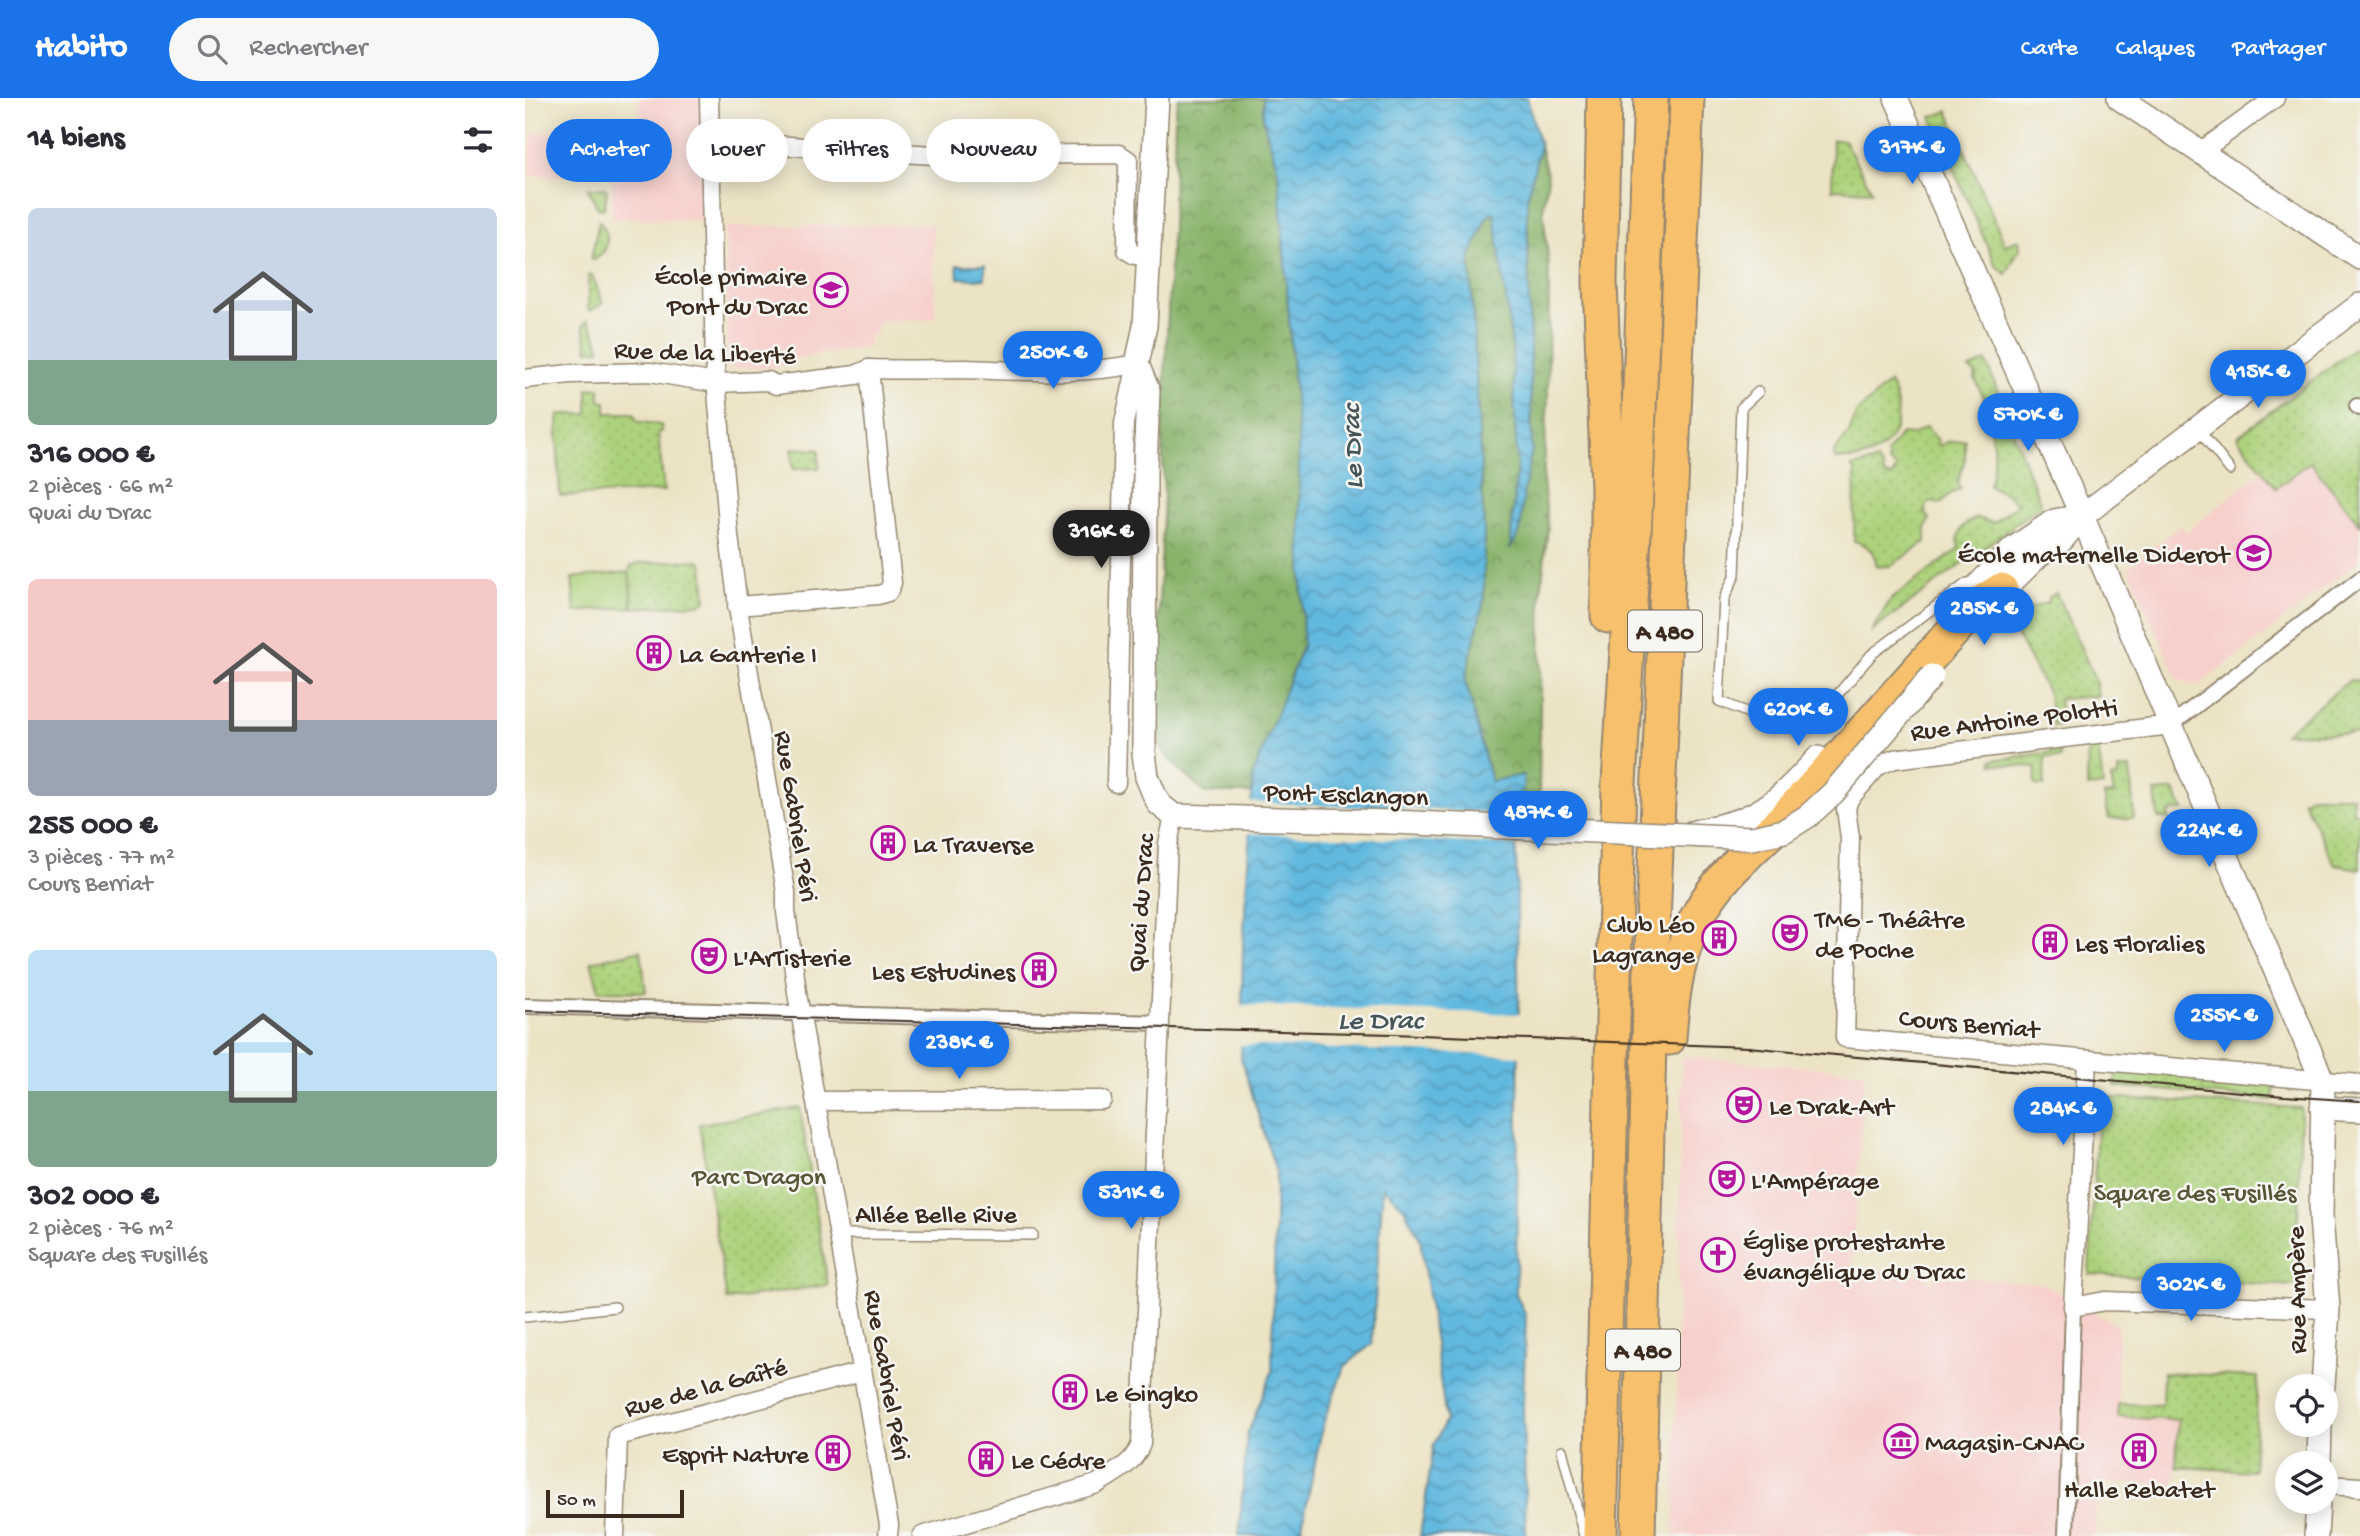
<!DOCTYPE html>
<html lang="fr">
<head>
<meta charset="utf-8">
<style>
	body { margin:0; font-family:"Gochi Hand",sans-serif; background:#f7f7f7; color:#2b2b33; height:100vh; display:flex; flex-direction:column; font-size:26px; white-space:nowrap }
	* { box-sizing:border-box; margin:0 }
	p { font-size:23px; color:#7c7c81 }
	.icon { flex:none; width:38px; height:38px; fill:none; stroke:currentColor; stroke-width:2; stroke-linecap:round; stroke-linejoin:round }
	.map { position:relative; flex:1; overflow:hidden }
	.panel { display:flex; flex-direction:column; background:#fff; width:525px }
	.panel>* { flex:none }
	.hud { position:absolute; left:21px; top:21px; width:665px; height:63px; display:flex; gap:14px }
	.tools { position:absolute; left:1750px; top:1276px; display:grid; gap:14px }
	.tools a { display:grid; place-items:center; width:63px; height:63px; border-radius:50%; background:#fff; box-shadow:0 4px 18px #0003; font-size:35px }
	.scale { position:absolute; left:21px; bottom:18px; width:138px; box-sizing:border-box; padding-left:7px; border:4px solid #3b2a1e; border-top:0; font-size:19px; line-height:24px; white-space:nowrap; color:#3b2a1e; -webkit-text-stroke:5px #f6f6f2; paint-order:stroke }
	.price { position:absolute; translate:-50% -60px; padding:0 16px; border-radius:24px; background:#1a73e8; color:#fff; font-size:23px; line-height:46px; filter:drop-shadow(0 2px 4px #0008) }
	.price::after { content:''; position:absolute; left:50%; top:42px; width:21px; height:16px; margin-left:-10px; background:inherit; clip-path:polygon(0 0,100% 0,50% 100%) }
	.price.selected { background:#222; color:#fff }
	ul { padding:0; list-style:none }
	li { display:grid; align-content:center; gap:14px; height:371px; padding:0 28px }
	li span { display:grid; place-items:center; height:217px; border-radius:10px; color:#555 }
	li>.icon { margin-inline-start:auto }
	span .icon { width:126px; height:126px; fill:#fffc; stroke-width:1 }
	li b { font-size:30px }
	h2 { display:flex; justify-content:space-between; align-items:center; height:84px; padding:0 28px; font-size:30px }
	.pill { padding:0 24px; border-radius:32px; background:#fff; box-shadow:0 4px 18px #0003; font-size:24px; line-height:63px }
	.pill.selected { background:#1a73e8; color:#fff }
	header { display:flex; align-items:center; gap:42px; box-sizing:border-box; height:98px; padding:0 35px; background:#1a73e8; color:#fff }
	header strong { font-size:33px }
	nav { display:flex; gap:38px; margin-inline-start:auto; font-size:24px }
	.search { width:490px; height:63px; background:#f7f7f7; display:flex; align-items:center; gap:18px; box-sizing:border-box; padding:0 24px; border-radius:38px; color:#7c7c81; font-size:26px }
	main { display:flex; flex:1; min-height:0 }
	.map>svg:first-child { display:block }
	.built { fill:#f7d0cc }
	.green { fill:url(#green-dots); stroke:#747e4d; stroke-width:2 }
	.forest { fill:url(#forest-crowns); stroke:#626f45; stroke-width:2 }
	.pitch { fill:#add27c; stroke:#747e4d; stroke-width:2 }
	.water { fill:url(#water-waves); stroke:#4e727e; stroke-width:2 }
	.pier { fill:#ece3c4 }
	.lines { fill:none; stroke-linecap:round; stroke-linejoin:round }
	.service-casing { stroke:#948671; stroke-width:12 }
	.pedestrian-casing { stroke:#948671; stroke-width:18 }
	.minor-casing { stroke:#948671; stroke-width:21 }
	.tertiary-casing { stroke:#948671; stroke-width:26 }
	.motorway-casing { stroke:#948671; stroke-width:37 }
	.service { stroke:#fff; stroke-width:9 }
	.pedestrian { stroke:#fff; stroke-width:14 }
	.minor { stroke:#fff; stroke-width:18 }
	.tertiary { stroke:#fff; stroke-width:23 }
	.motorway { stroke:#f7c06c; stroke-width:33 }
	.tram { stroke:#3b2a1e; stroke-width:2 }
	.tertiary-bridge-casing { stroke:#948671; stroke-width:26; stroke-linecap:butt }
	.tertiary-bridge { stroke:#fff; stroke-width:23 }
	.labels { text-anchor:middle; stroke-width:5; stroke-linejoin:round; paint-order:stroke }
	.shield { fill:#f6f6f2; stroke:#73675e; stroke-width:2 }
	.shield-label { font-size:24px; font-weight:bold; fill:#3b2a1e }
	.poi-label { font-size:26px; fill:#3b2a1e; stroke:#f6f6f2; text-anchor:start }
	.street-label { font-size:26px; fill:#3b2a1e; stroke:#f6f6f2 }
	.park-label { font-size:26px; fill:#585436; stroke:#f6f6f2 }
	.water-label { font-size:28px; font-style:italic; fill:#475558; stroke:#f6f6f2 }
</style>
</head>
<body>
<header>
<strong>Habito</strong>
<div class="search"><svg class="icon" aria-label="search" viewBox="0 0 24 24"><circle cx="10" cy="10" r="6"/><path d="M15 15l6 6"/></svg>Rechercher</div>
<nav><a>Carte</a><a>Calques</a><a>Partager</a></nav>
</header>
<main>
<section class="panel">
<h2>14 biens<svg class="icon" aria-label="filters" viewBox="0 0 24 24"><path d="M4 7h16M4 17h16"/><circle cx="9" cy="7" r="2"/><circle cx="15" cy="17" r="2"/></svg></h2>
<ul>
<li><span style="background:linear-gradient(#c9d6e8 70%,#7fa58c 0)"><svg class="icon" aria-label="home" viewBox="0 0 24 24"><path d="M3 11l9-7 9 7M6 9v11h12V9"/></svg></span><div><b>316 000 €</b><p>2 pièces · 66 m²</p><p>Quai du Drac</p></div></li>
<li><span style="background:linear-gradient(#f6c9c9 65%,#9aa5b1 0)"><svg class="icon" aria-label="home" viewBox="0 0 24 24"><path d="M3 11l9-7 9 7M6 9v11h12V9"/></svg></span><div><b>255 000 €</b><p>3 pièces · 77 m²</p><p>Cours Berriat</p></div></li>
<li><span style="background:linear-gradient(#bfe0f5 65%,#7fa58c 0)"><svg class="icon" aria-label="home" viewBox="0 0 24 24"><path d="M3 11l9-7 9 7M6 9v11h12V9"/></svg></span><div><b>302 000 €</b><p>2 pièces · 76 m²</p><p>Square des Fusillés</p></div></li>
</ul>
</section>
<div class="map">
<svg width="1835" height="1438" viewBox="0 0 1835 1438">
	<defs>
		<pattern id="green-dots" width="8" height="8" patternUnits="userSpaceOnUse" patternTransform="scale(1.75)"><rect width="8" height="8" fill="#add27c"/><path d="M2 2h.1M6 6h.1" fill="none" stroke="#96b46b" stroke-width="1.8" stroke-linecap="round"/></pattern>
		<pattern id="forest-crowns" width="20" height="18" patternUnits="userSpaceOnUse" patternTransform="scale(1.75)"><rect width="20" height="18" fill="#8ab46c"/><path d="M2 6a3 3 0 1 1 6 0M12 15a3 3 0 1 1 6 0" fill="none" stroke="#729358"/></pattern>
		<pattern id="water-waves" width="16" height="10" patternUnits="userSpaceOnUse" patternTransform="scale(1.75)"><rect width="16" height="10" fill="#62b9df"/><path d="M0 5q4-4 8 0t8 0" fill="none" stroke="#5297b4"/></pattern>
	</defs>
	<rect width="100%" height="100%" fill="#f6f6f2"/>
	<filter id="ink" filterUnits="userSpaceOnUse"><feTurbulence type="fractalNoise" baseFrequency=".0143" numOctaves="2"/><feDisplacementMap in="SourceGraphic" scale="14" xChannelSelector="R" yChannelSelector="G"/><feConvolveMatrix kernelMatrix="1 2 1 2 8 2 1 2 1" color-interpolation-filters="sRGB"/></filter>
	<filter id="wash" filterUnits="userSpaceOnUse"><feTurbulence type="fractalNoise" baseFrequency=".00686" numOctaves="4" result="noise"/><feDisplacementMap in="SourceGraphic" scale="28" xChannelSelector="R" yChannelSelector="G"/><feGaussianBlur stdDeviation="1.57" result="paint"/><feColorMatrix in="noise" values="0 0 0 0 0 0 0 0 0 0 0 0 0 0 0 0 0 1.4 0 .05"/><feComposite in="paint" operator="in"/></filter>
	<g filter="url(#wash)">
		<rect width="100%" height="100%" fill="#ece3c4"/>
		<g class="built">
			<polygon points="115,0 177,0 180,122 87,120 86,77 5,78 6,35 112,37"/>
			<polygon points="408,126 410,221 353,223 352,236 343,237 344,249 266,261 250,270 203,270 200,129"/>
			<polygon points="1833,328 1835,462 1675,587 1653,582 1603,470 1656,427 1661,434 1737,373 1751,390"/>
			<polygon points="1157,959 1340,974 1327,1164 1329,1172 1401,1176 1401,1183 1409,1183 1410,1177 1518,1186 1593,1228 1593,1319 1653,1322 1650,1386 1573,1384 1570,1438 1149,1438"/>
		</g>
		<g class="green">
			<polygon points="1423,13 1480,147 1494,142 1495,150 1481,176 1471,168 1406,19"/>
			<polygon points="1308,42 1319,42 1347,93 1307,91"/>
			<polygon points="63,90 80,90 82,93 79,110 76,111 72,109"/>
			<path d="M74,123C86,135 85,156 67,162L66,161Z"/>
			<polygon points="63,177 67,177 78,205 65,213 63,211"/>
			<path d="M62,222C66,226 75,246 75,252H63L62,249L58,227Z"/>
			<polygon points="1835,246 1835,426 1785,364 1751,390 1712,339"/>
			<path d="M1461,263L1516,407L1346,534L1366,501L1434,451C1432,434 1436,425 1453,420L1468,425L1493,406L1481,396L1464,388C1471,365 1470,342 1461,319L1466,316L1450,281L1451,276L1444,271Z"/>
			<path d="M1364,285C1381,312 1373,350 1339,359C1330,362 1320,361 1310,361L1309,354L1324,335L1332,314Z"/>
			<polygon points="75,290 75,303 81,304 81,315 109,315 112,323 136,327 137,334 133,334 139,393 35,398 32,337 34,316 63,316 63,291"/>
			<path d="M1401,329L1412,341L1413,346L1415,348L1421,344L1440,342V360L1433,384L1436,391L1425,396L1415,406L1406,404L1401,408L1400,415L1405,421L1401,430V444L1365,468L1352,469C1350,454 1343,446 1329,443L1330,372L1327,369L1352,363L1358,370L1359,377L1367,379L1372,370L1364,365L1362,355L1376,336L1387,337Z"/>
			<polygon points="267,350 294,352 294,370 268,371"/>
			<polygon points="174,462 178,466 181,503 175,506 108,510 104,474 106,468 114,465"/>
			<polygon points="1531,495 1570,581 1573,598 1534,601 1537,626 1528,628 1523,595 1487,529 1503,511 1523,505 1523,499"/>
			<polygon points="1825,582 1835,583 1835,636 1760,635"/>
			<polygon points="1573,645 1578,688 1562,689 1563,647"/>
			<polygon points="1535,653 1535,660 1520,659 1519,688 1510,687 1511,669 1467,666 1467,662"/>
			<polygon points="1605,670 1609,720 1584,721 1579,697 1589,696 1586,680 1593,679 1593,672"/>
			<polygon points="1649,692 1658,712 1644,714 1644,721 1633,720 1630,694"/>
			<polygon points="1786,698 1828,698 1828,714 1835,714 1835,771 1810,767 1778,702"/>
			<polygon points="116,852 121,894 74,893 66,864"/>
			<polygon points="1592,972 1750,985 1748,1002 1590,988"/>
			<polygon points="1574,999 1776,1010 1771,1188 1564,1176"/>
			<polygon points="275,1010 303,1187 202,1202 174,1026"/>
			<polygon points="1638,1275 1733,1279 1728,1373 1651,1369 1653,1322 1593,1319 1593,1306 1637,1307"/>
		</g>
		<g class="forest">
			<polygon points="653,0 738,0 738,21 753,73 773,340 778,546 728,677 727,695 680,695 646,663 636,650 629,621 639,395 637,342 648,106 650,17"/>
			<polygon points="1015,47 1023,80 1018,112 1024,169 1023,299 1018,383 1023,429 1016,495 1014,707 995,708 998,677 966,684 940,581 959,502 959,431 945,160 962,118 969,113 987,246 992,367 985,449 1007,352 1002,102"/>
		</g>
		<polygon class="pitch" points="104,474 107,509 50,514 47,480"/>
		<g class="water">
			<polygon points="738,0 1002,0 1015,47 1002,102 1007,352 999,392 995,434 985,451 992,367 987,246 969,114 962,119 945,160 959,431 959,502 940,581 966,683 999,677 991,752 994,925 991,1196 1001,1218 998,1308 1001,1438 895,1438 909,1346 921,1322 895,1141 879,1110 858,1089 847,1246 819,1269 798,1326 775,1438 714,1438 722,1337 747,1274 751,1074 716,960 718,848 728,677 778,546 773,340 753,73 738,21"/>
			<polygon points="432,167 460,167 460,181 433,180"/>
		</g>
		<g class="pier">
			<polygon points="723,704 998,716 995,747 721,735"/>
			<polygon points="713,907 997,916 997,958 713,947"/>
		</g>
	</g>
	<g filter="url(#ink)">
		<g class="lines">
			<g class="service-casing">
				<g id="service">
					<polyline points="1233,294 1216,310 1210,477 1199,501 1194,603 1236,620 1292,621 1347,556 1442,485"/>
					<polyline points="1674,332 1705,372"/>
					<polyline points="314,1136 508,1137"/>
					<polyline points="0,1219 90,1209"/>
					<polyline points="1037,1352 1059,1438"/>
				</g>
			</g>
			<g class="pedestrian-casing">
				<g id="pedestrian">
					<polyline points="1832,308 1835,310"/>
					<polyline points="1646,627 1835,481"/>
					<polyline points="0,908 636,925"/>
					<polyline points="1541,1438 1548,1209"/>
				</g>
			</g>
			<g class="minor-casing">
				<g id="minor">
					<polyline points="184,0 190,269 204,438 214,516 261,794 261,814 273,901 364,1427 363,1438"/>
					<polyline points="186,43 409,57 594,56 603,62 602,152 610,157 624,157"/>
					<polyline points="1675,54 1750,0"/>
					<path d="M0,281L45,276L125,274L191,285L243,283L251,287L331,277L344,271C376,272 408,271 441,271C499,273 555,277 612,266"/>
					<polyline points="212,508 353,497 363,494 367,485 344,271"/>
					<polyline points="1646,627 1369,661 1353,668 1324,701 1321,711 1325,740 1320,940 1835,986"/>
					<polyline points="591,685 599,325 612,266"/>
					<polyline points="1562,964 1548,1209 1580,1203 1803,1211"/>
					<polyline points="291,1003 577,1002"/>
					<polyline points="1801,1387 1835,1389"/>
					<polyline points="90,1438 93,1338 337,1274"/>
					<path d="M397,1438L572,1386C590,1374 608,1367 616,1346L643,746L649,718"/>
				</g>
			</g>
			<g class="tertiary-casing">
				<g id="tertiary">
					<polyline points="632,0 620,228 612,266 623,293 620,372 619,655 622,679 629,696 634,706 649,718 867,724"/>
					<polyline points="1371,0 1557,418 1798,984 1796,1119 1803,1211 1798,1288"/>
					<polyline points="1594,0 1835,160"/>
					<polyline points="1468,502 1515,456 1537,442 1557,418 1835,207"/>
					<polyline points="1435,506 1488,451 1529,423 1557,418"/>
					<path d="M1166,735C1184,730 1204,727 1220,720C1250,708 1271,683 1293,660"/>
					<polyline points="1797,1010 1835,1012"/>
					<polyline points="1794,1365 1795,1326"/>
					<polyline points="1791,1438 1793,1404"/>
				</g>
			</g>
			<g class="motorway-casing">
				<g id="motorway">
					<polyline points="1079,0 1075,184 1083,390 1083,518"/>
					<path d="M1144,940C1147,895 1153,851 1176,812C1198,773 1236,745 1266,713C1329,646 1389,575 1452,507L1476,492"/>
					<polyline points="1075,1438 1094,685 1110,419 1126,0"/>
					<polyline points="1113,1438 1125,897 1162,0"/>
				</g>
			</g>
			<use href="#service" class="service"/>
			<use href="#pedestrian" class="pedestrian"/>
			<use href="#minor" class="minor"/>
			<use href="#tertiary" class="tertiary"/>
			<use href="#motorway" class="motorway"/>
			<polyline class="tram" points="0,913 867,936 1223,949 1759,998 1835,1003"/>
			<g class="tertiary-bridge-casing">
				<polyline id="tertiary-bridge" points="867,724 1227,740 1259,733 1283,718 1308,695 1407,578"/>
			</g>
			<use href="#tertiary-bridge" class="tertiary-bridge"/>
		</g>
	</g>
	<defs>
		<g id="school-ring" transform="scale(1.75)"><circle r="9.5" fill="#f6f6f2" stroke="#b5179e" stroke-width="1.5"/><path d="M0-5L7-2L0 1L-7-2ZM-4 1L0 2.5L4 1V4Q0 6-4 4Z" fill="#b5179e"/></g>
		<g id="building-ring" transform="scale(1.75)"><circle r="9.5" fill="#f6f6f2" stroke="#b5179e" stroke-width="1.5"/><path d="M-4-6H4V6H1V3H-1V6H-4ZM-2.5-4.3h1.7v1.8h-1.7ZM.8-4.3h1.7v1.8H.8ZM-2.5-1h1.7V.8h-1.7ZM.8-1h1.7V.8H.8Z" fill="#b5179e"/></g>
		<g id="theatre-ring" transform="scale(1.75)"><circle r="9.5" fill="#f6f6f2" stroke="#b5179e" stroke-width="1.5"/><path d="M-5-5.5Q0-4 5-5.5V0Q5 5 0 6Q-5 5-5 0ZM-3.3-2.5H-1v1.5H-3.3ZM1-2.5H3.3v1.5H1ZM-2.8 1Q0 5.5 2.8 1Z" fill="#b5179e"/></g>
		<g id="church-ring" transform="scale(1.75)"><circle r="9.5" fill="#f6f6f2" stroke="#b5179e" stroke-width="1.5"/><path d="M-1.2-6h2.4v3.5h3.3v2.4h-3.3V6h-2.4V-.1h-3.3v-2.4h3.3Z" fill="#b5179e"/></g>
		<g id="museum-ring" transform="scale(1.75)"><circle r="9.5" fill="#f6f6f2" stroke="#b5179e" stroke-width="1.5"/><path d="M0-6L6-3V-2H-6V-3ZM-5-1h2V3h-2ZM-1-1h2V3h-2ZM3-1h2V3H3ZM-6 4H6V6H-6Z" fill="#b5179e"/></g>
	</defs>
	<g fill-rule="evenodd">
		<use href="#school-ring" x="306" y="192"/>
		<use href="#school-ring" x="1729" y="455"/>
		<use href="#building-ring" x="129" y="555"/>
		<use href="#building-ring" x="363" y="745"/>
		<use href="#theatre-ring" x="1265" y="835"/>
		<use href="#building-ring" x="1194" y="840"/>
		<use href="#building-ring" x="1525" y="844"/>
		<use href="#theatre-ring" x="184" y="858"/>
		<use href="#building-ring" x="514" y="872"/>
		<use href="#theatre-ring" x="1219" y="1007"/>
		<use href="#theatre-ring" x="1202" y="1081"/>
		<use href="#church-ring" x="1193" y="1157"/>
		<use href="#building-ring" x="545" y="1294"/>
		<use href="#museum-ring" x="1376" y="1343"/>
		<use href="#building-ring" x="1614" y="1353"/>
		<use href="#building-ring" x="308" y="1355"/>
		<use href="#building-ring" x="461" y="1361"/>
	</g>
	<g class="labels">
		<g class="shield">
			<rect x="1103" y="512.5" width="74" height="41" rx="5"/>
			<rect x="1081" y="1231.5" width="74" height="41" rx="5"/>
		</g>
		<g class="shield-label">
			<text x="1140" y="541">A 480</text>
			<text x="1118" y="1260">A 480</text>
		</g>
		<g class="poi-label">
			<text x="282" y="186" text-anchor="end">École primaire<tspan x="282" dy="30">Pont du Drac</tspan></text>
			<text x="1704" y="464" text-anchor="end">École maternelle Diderot</text>
			<text x="154" y="564">La Ganterie I</text>
			<text x="388" y="754">La Traverse</text>
			<text x="1290" y="829">TMG - Théâtre<tspan x="1290" dy="30">de Poche</tspan></text>
			<text x="1170" y="834" text-anchor="end">Club Léo<tspan x="1170" dy="30">Lagrange</tspan></text>
			<text x="1550" y="853">Les Floralies</text>
			<text x="208" y="867">L'ArTisterie</text>
			<text x="490" y="881" text-anchor="end">Les Estudines</text>
			<text x="1244" y="1016">Le Drak-Art</text>
			<text x="1226" y="1090">L'Ampérage</text>
			<text x="1218" y="1151">Église protestante<tspan x="1218" dy="30">évangélique du Drac</tspan></text>
			<text x="570" y="1303">Le Gingko</text>
			<text x="1400" y="1352">Magasin-CNAC</text>
			<text x="284" y="1364" text-anchor="end">Esprit Nature</text>
			<text x="486" y="1370">Le Cédre</text>
			<text x="1614" y="1399" text-anchor="middle">Halle Rebatet</text>
		</g>
		<g class="street-label">
			<text transform="translate(180 253) rotate(2)" y="9">Rue de la Liberté</text>
			<text transform="translate(1489 620) rotate(-7)" y="9">Rue Antoine Polotti</text>
			<text transform="translate(821 695) rotate(2)" y="9">Pont Esclangon</text>
			<text transform="translate(273 718) rotate(81)" y="9">Rue Gabriel Péri</text>
			<text transform="translate(614 805) rotate(-86)" y="9">Quai du Drac</text>
			<text transform="translate(1444 924) rotate(5)" y="9">Cours Berriat</text>
			<text x="411" y="1124">Allée Belle Rive</text>
			<text transform="translate(1770 1192) rotate(-91)" y="9">Rue Ampère</text>
			<text transform="translate(364 1277) rotate(80)" y="9">Rue Gabriel Péri</text>
			<text transform="translate(180 1288) rotate(-15)" y="9">Rue de la Gaîté</text>
		</g>
		<g class="park-label">
			<text x="234" y="1086">Parc Dragon</text>
			<text x="1670" y="1102">Square des Fusillés</text>
		</g>
		<g class="water-label">
			<text transform="translate(825 349) rotate(-92)" y="10">Le Drac</text>
			<text x="855" y="930">Le Drac</text>
		</g>
	</g>
</svg>
<div class="tools">
<a><svg class="icon" aria-label="locate" viewBox="0 0 24 24"><circle cx="12" cy="12" r="6"/><path d="M12 2v4M12 18v4M2 12h4M18 12h4"/></svg></a>
<a><svg class="icon" aria-label="layers" viewBox="0 0 24 24"><path d="M12 4l9 5-9 5-9-5zM3 14l9 5 9-5"/></svg></a>
</div>
<div class="scale">50 m</div>
<b class="price" style="left:1387px;top:88px">317K €</b>
<b class="price" style="left:528px;top:293px">250K €</b>
<b class="price" style="left:1733px;top:312px">415K €</b>
<b class="price" style="left:1503px;top:355px">570K €</b>
<b class="price selected" style="left:576px;top:472px">316K €</b>
<b class="price" style="left:1459px;top:549px">285K €</b>
<b class="price" style="left:1273px;top:650px">620K €</b>
<b class="price" style="left:1013px;top:753px">487K €</b>
<b class="price" style="left:1684px;top:771px">224K €</b>
<b class="price" style="left:1699px;top:956px">255K €</b>
<b class="price" style="left:434px;top:983px">238K €</b>
<b class="price" style="left:1538px;top:1049px">284K €</b>
<b class="price" style="left:606px;top:1133px">531K €</b>
<b class="price" style="left:1666px;top:1225px">302K €</b>
<div class="hud">
<a class="pill selected">Acheter</a>
<a class="pill">Louer</a>
<a class="pill">Filtres</a>
<a class="pill">Nouveau</a>
</div>
</div>
</main>
</body>
</html>
